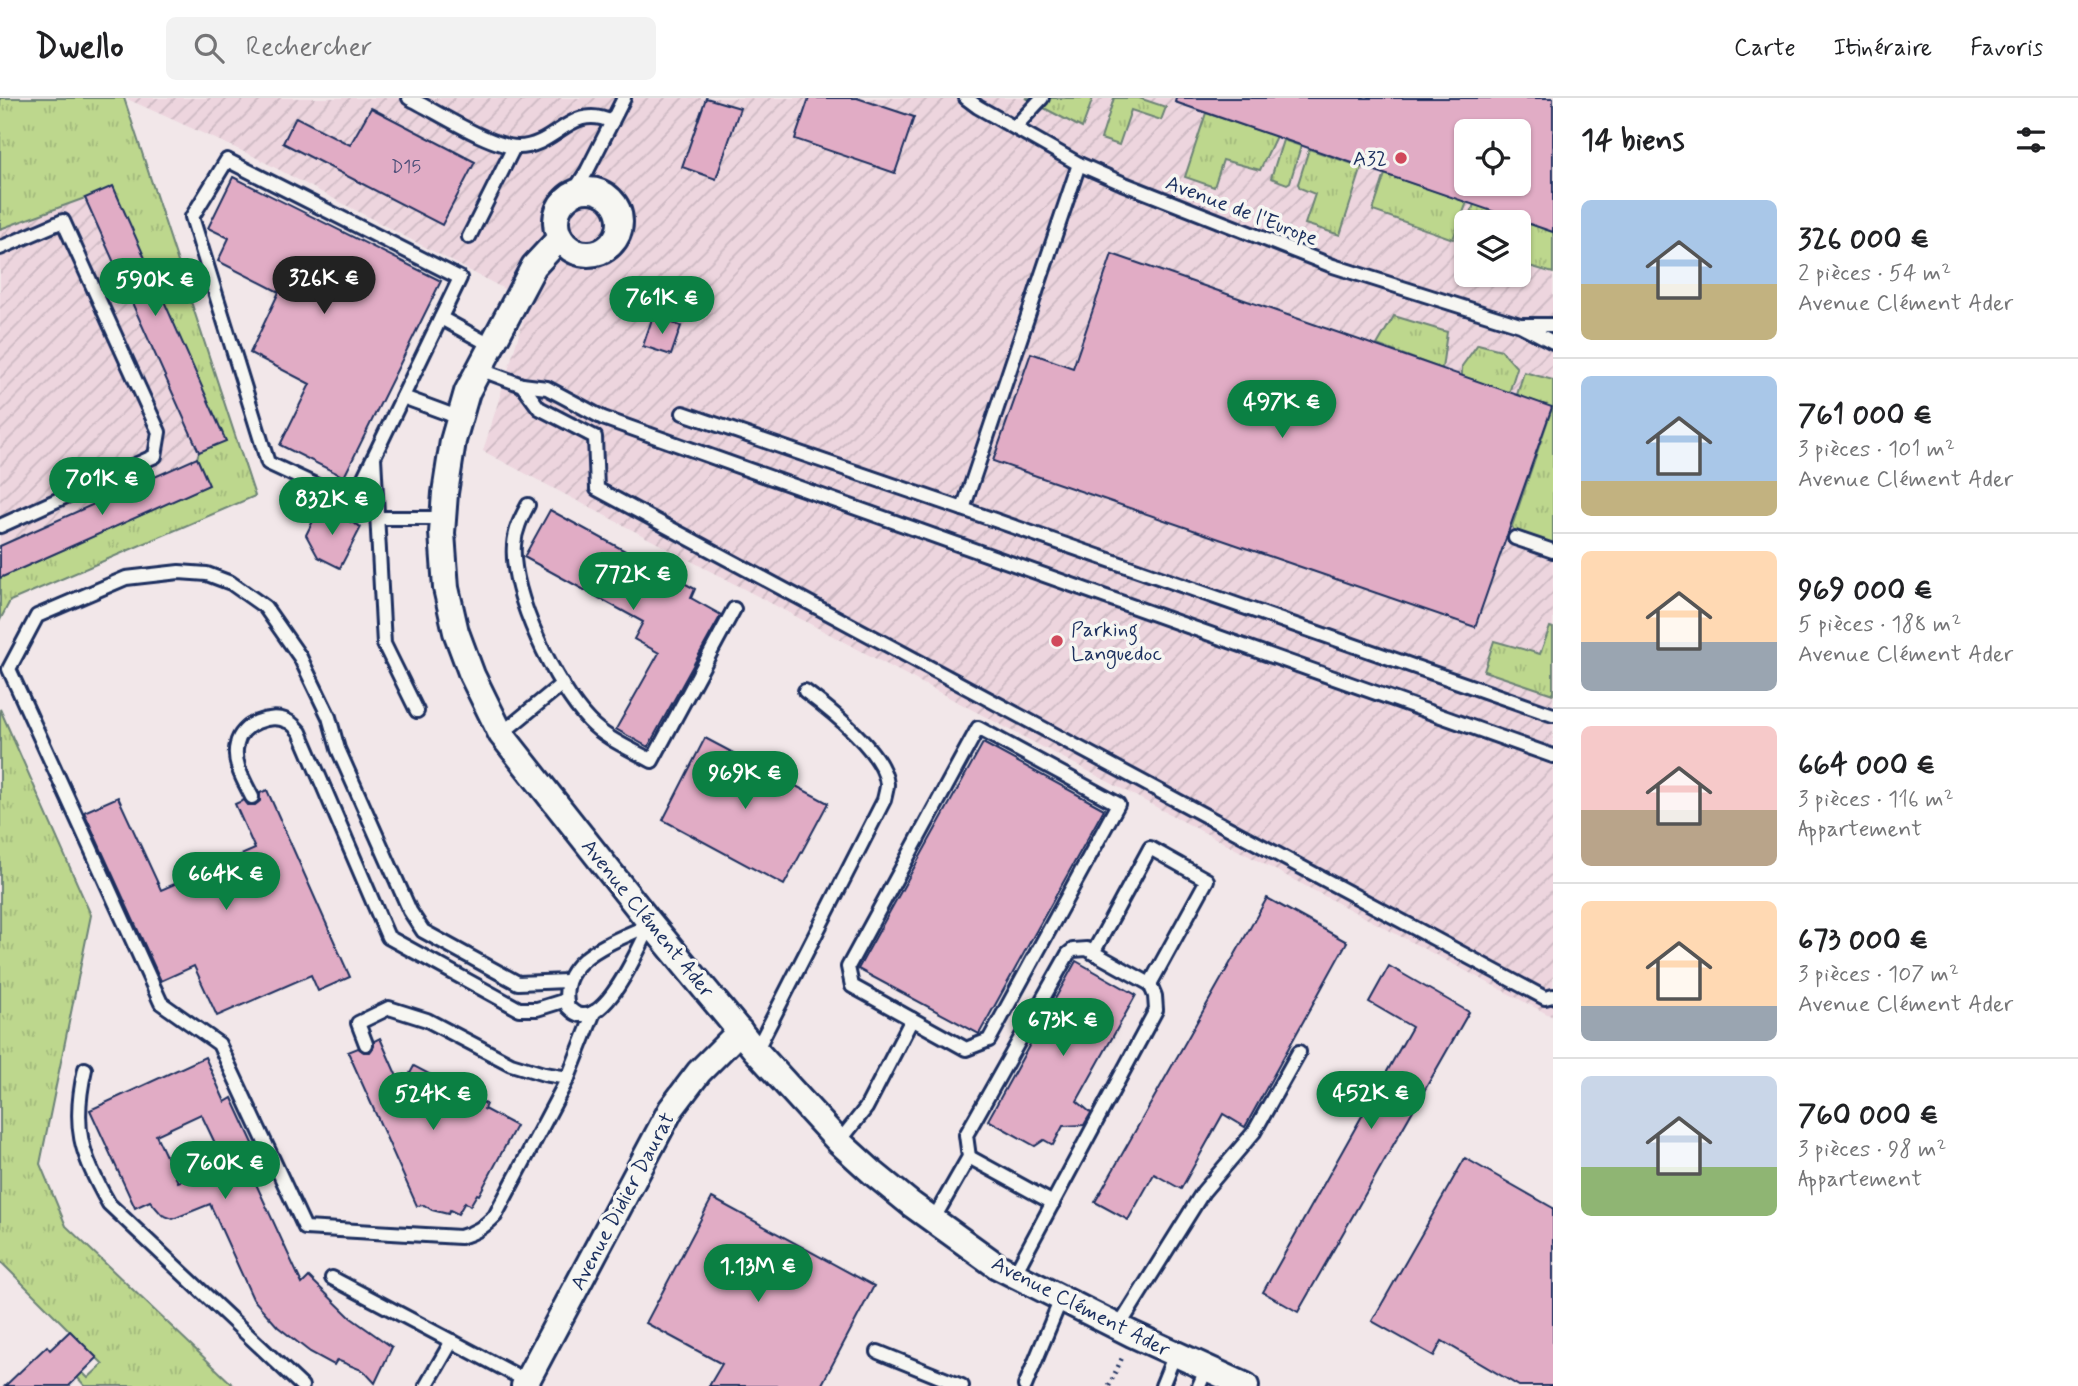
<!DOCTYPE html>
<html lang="fr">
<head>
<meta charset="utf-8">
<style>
	body { margin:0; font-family:Mynerve,sans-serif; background:#f2f2f2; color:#202124; height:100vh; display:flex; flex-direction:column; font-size:26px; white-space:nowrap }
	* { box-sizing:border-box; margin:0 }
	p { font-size:23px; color:#757577 }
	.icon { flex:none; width:38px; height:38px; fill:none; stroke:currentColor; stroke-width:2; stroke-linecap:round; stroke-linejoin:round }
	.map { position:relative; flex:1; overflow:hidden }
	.sheet { display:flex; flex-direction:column; background:#fff; width:525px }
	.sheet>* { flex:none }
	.tools { position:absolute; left:1454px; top:21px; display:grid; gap:14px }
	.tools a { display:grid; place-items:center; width:77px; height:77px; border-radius:10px; background:#fff; box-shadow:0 2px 5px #0004; font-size:35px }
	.price { position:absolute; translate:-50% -60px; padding:0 16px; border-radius:24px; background:#0b8043; color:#fff; font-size:23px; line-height:46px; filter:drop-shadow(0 2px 4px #0008) }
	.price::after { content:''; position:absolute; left:50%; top:42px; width:21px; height:16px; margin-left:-10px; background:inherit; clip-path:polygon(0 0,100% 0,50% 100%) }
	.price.selected { background:#222; color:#fff }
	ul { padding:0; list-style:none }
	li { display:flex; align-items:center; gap:21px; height:175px; padding:0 28px }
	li+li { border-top:2px solid #e0e0e0 }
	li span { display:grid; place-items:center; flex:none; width:196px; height:140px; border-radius:10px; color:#555 }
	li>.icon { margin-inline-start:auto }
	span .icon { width:84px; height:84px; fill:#fffc; stroke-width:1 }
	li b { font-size:30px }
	h2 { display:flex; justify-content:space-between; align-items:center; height:84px; padding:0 28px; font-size:30px }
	header { display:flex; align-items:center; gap:42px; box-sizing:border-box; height:98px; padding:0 35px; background:#fff; border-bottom:2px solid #e0e0e0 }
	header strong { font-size:33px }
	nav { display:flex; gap:38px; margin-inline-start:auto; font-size:24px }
	.search { width:490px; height:63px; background:#f2f2f2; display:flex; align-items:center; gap:18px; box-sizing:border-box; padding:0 24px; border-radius:10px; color:#757577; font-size:26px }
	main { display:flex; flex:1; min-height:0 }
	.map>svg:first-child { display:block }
	.industrial { fill:url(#industrial-furrows); fill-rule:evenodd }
	.grass { fill:url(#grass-tufts); stroke:#6c8376; stroke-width:2 }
	.building { fill:#e1acc5; stroke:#1b2f5e; stroke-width:2; fill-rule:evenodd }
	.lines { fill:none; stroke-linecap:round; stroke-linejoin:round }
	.lane-casing { stroke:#1b2f5e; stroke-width:18 }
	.street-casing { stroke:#1b2f5e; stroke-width:30 }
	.path { stroke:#1b2f5e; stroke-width:4.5; stroke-dasharray:2 5; stroke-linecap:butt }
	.lane { stroke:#f6f6f2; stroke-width:12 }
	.street { stroke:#f6f6f2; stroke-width:24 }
	.poi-dot { fill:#d1495b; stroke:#f6f6f2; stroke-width:2.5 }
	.labels { text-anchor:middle; stroke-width:7; stroke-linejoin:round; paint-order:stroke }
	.number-label { font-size:18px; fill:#4c4e78 }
	.poi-label { font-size:21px; fill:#1b2f5e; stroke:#f6f6f2; text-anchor:end }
	.street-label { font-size:21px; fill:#1b2f5e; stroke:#f6f6f2 }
</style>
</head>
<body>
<header>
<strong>Dwello</strong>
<div class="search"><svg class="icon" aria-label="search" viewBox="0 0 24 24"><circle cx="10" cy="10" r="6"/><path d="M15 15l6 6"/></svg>Rechercher</div>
<nav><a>Carte</a><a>Itinéraire</a><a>Favoris</a></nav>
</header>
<main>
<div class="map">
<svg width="1553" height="1288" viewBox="0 0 1553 1288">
	<defs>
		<pattern id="industrial-furrows" width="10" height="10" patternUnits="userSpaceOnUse" patternTransform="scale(1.75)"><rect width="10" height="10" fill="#edd5de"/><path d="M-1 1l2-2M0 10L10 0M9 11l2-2" fill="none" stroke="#cbb7c1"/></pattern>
		<pattern id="grass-tufts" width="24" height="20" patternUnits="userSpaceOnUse" patternTransform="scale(1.75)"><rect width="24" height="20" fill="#bdd78d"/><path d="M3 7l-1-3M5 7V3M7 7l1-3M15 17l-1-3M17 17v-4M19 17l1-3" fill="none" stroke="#a2b97c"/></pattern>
	</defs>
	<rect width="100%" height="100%" fill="#f2e7e9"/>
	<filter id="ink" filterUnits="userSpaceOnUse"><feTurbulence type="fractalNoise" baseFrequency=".0143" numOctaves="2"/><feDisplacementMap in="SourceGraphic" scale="14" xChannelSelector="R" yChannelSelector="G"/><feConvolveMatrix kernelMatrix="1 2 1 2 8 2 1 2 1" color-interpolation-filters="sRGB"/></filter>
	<g filter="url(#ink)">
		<g class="industrial">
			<polygon points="0,0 124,0 255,398 10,503 0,522"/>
			<path d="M125,0H1553V919L483,353L529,204L253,58ZM1466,33H1519V86H1466ZM1466,124H1519V177H1466Z"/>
		</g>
		<g class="grass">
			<polygon points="0,0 124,0 255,398 10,503 0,522 0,480 208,387 197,360 199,354 225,342 85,100 0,131"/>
			<polygon points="1025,0 1093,0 1082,30"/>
			<polygon points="1114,0 1139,0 1166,9 1161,22 1131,12 1119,47 1101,41"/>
			<polygon points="1206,15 1276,38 1260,72 1223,62 1214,89 1185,79"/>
			<polygon points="1283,42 1301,48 1290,84 1287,86 1271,80"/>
			<polygon points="1309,51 1362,69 1340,137 1305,126 1315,96 1300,90 1298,86"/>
			<polygon points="1385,76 1467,104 1453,141 1373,113"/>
			<polygon points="1474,106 1514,120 1513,124 1468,124"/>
			<polygon points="1522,123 1553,134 1553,175 1519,165 1519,131"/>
			<polygon points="1394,218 1447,234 1442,271 1377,247"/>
			<polygon points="1478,246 1501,252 1517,270 1509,295 1462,278 1462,268"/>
			<polygon points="1524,274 1553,282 1553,455 1516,438 1512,428 1552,310 1517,297"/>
			<polygon points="1550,529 1553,530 1553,596 1484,573 1494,543 1540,556"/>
			<polygon points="0,611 91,817 40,1066 66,1128 234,1288 85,1288 76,1278 81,1273 88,1280 103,1266 0,1163"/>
		</g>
		<g class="building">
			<polygon points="706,0 740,10 716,81 682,69"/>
			<polygon points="809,0 857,0 914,19 895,75 795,41"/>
			<path d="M1176,0H1553V134L1175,4ZM1466,33H1519V86H1466Z"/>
			<polygon points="371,10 475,64 442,127 283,45 296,19 350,47"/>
			<polygon points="233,79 441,183 344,379 280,347 310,286 250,255 279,194 218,163 229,140 208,130"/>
			<polygon points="113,88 226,343 199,354 85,100"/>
			<polygon points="1112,156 1552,309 1475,529 993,363 1031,255 1073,270"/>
			<polygon points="653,218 681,228 671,257 643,248"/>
			<polygon points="197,360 209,387 0,480 0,448"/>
			<polygon points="320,409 361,429 340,470 318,459 306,437"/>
			<polygon points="550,412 695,491 691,500 721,517 648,649 616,631 659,555 634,541 643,524 524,459"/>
			<polygon points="705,640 828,705 784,787 663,722"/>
			<polygon points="983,645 1104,711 979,936 858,871"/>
			<polygon points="267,692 350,879 318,893 311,877 217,918 194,868 161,883 84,714 118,699 161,792 255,751 235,706 244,702 248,707 255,707 260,703 260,695"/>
			<polygon points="1267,800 1347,844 1245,1029 1223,1016 1181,1091 1154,1076 1128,1122 1095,1104"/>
			<polygon points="1076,863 1136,897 1077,1003 1091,1015 1084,1027 1063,1028 1053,1047 1044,1042 1035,1048 988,1022"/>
			<polygon points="1389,868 1469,914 1298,1214 1263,1194 1412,929 1369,904"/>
			<polygon points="380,940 402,990 414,968 486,1006 484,1011 516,1028 479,1097 477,1096 470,1108 465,1104 458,1116 450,1112 448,1116 432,1112 424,1107 417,1108 348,954 358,950 364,954 370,954 374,948 374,943"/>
			<path d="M205,959L225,1004L232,1000L269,1080L256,1086L302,1186L309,1179L351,1220L392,1249L375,1285L364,1273L337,1262L334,1267L310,1254L278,1229L253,1201L210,1106L173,1121L162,1117L150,1103L135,1110L90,1012ZM201,1016L225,1066L178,1084L156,1037Z"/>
			<polygon points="1465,1060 1553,1110 1553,1288 1519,1288 1442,1243 1434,1258 1372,1223"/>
			<polygon points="712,1100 874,1188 821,1288 709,1288 722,1266 646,1225"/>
			<polygon points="70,1233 97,1260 69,1288 5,1288 47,1248 50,1252"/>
		</g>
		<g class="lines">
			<g class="lane-casing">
				<g id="lane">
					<path d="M409,0C436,13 490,49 518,49C556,49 571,4 612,24"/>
					<polyline points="966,0 978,9 1079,66 1122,85 1333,168 1520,227 1553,244"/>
					<polyline points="1015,29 1042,0"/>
					<polygon points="227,62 460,180 352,404 268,365 192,119"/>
					<polyline points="572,96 587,73 624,0"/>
					<polyline points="469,139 514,49"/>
					<polyline points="0,150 63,123 159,334 155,358 0,428"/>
					<polyline points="441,220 492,248"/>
					<polyline points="1523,227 1553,227"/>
					<polyline points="479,271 522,287 547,290 603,320 1553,658"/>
					<polyline points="522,287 539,310 595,339 597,391 1545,900 1553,898"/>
					<polyline points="403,299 460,320"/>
					<polyline points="683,315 963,411 1079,66"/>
					<polyline points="374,359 384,546 417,613"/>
					<path d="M528,407C521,420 515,432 514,447C510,495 556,589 589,623C606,641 631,651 652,663L734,511"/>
					<polyline points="963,411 1553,617"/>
					<polyline points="378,420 443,420"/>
					<polyline points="1515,440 1553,453"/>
					<polygon points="978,630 1118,706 989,942 966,951 852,888 848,869"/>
					<polyline points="501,636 562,586"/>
					<path d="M252,699C244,683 232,664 237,646C241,626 270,615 287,623C293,625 296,630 300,634L388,839L519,911H537L566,902"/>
					<path d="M651,826C640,847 610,920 582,917C576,917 572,913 568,909C555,860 617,843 651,826Z"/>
					<polyline points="1093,855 1150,750 1207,782 1150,886"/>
					<path d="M567,883L518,885L423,833L410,813L338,651L329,619L300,559L265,509L231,485L207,476L179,474L126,480L37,518L9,571L161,905L219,946L305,1130L460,1139C475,1135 484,1129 495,1118L568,980L594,914"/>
					<polyline points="366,946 358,925 389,910 427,922 511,966 544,976 568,980"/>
					<path d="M756,953L884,702C885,697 887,691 887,686C884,654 829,611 805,593"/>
					<path d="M85,971C72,1027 80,1056 109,1106L302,1288"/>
					<polyline points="839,1044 866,1010 912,921"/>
					<polyline points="969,1059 1053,1105"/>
					<polyline points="933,1122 969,1059 966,1037 1068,856 1073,852 1087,851 1150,886 1155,898 1156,912 1014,1177"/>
					<polyline points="332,1180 527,1283"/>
					<polyline points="1118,1230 1203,1094 1254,1034 1299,954"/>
					<polyline points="878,1254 962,1288"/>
					<polyline points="426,1288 452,1243"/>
					<polyline points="1025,1288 1061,1201"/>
					<polyline points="1162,1288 1175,1256"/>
					<polyline points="1199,1288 1207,1270"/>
				</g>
			</g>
			<g class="street-casing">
				<g id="street">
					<circle cx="588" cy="124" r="32"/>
					<polyline points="560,140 534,168 467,294 453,343 445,395 442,435 446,490 456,534 472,577 501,636 651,826 756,953 839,1044 873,1075 911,1106 997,1168 1132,1236 1246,1288"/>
					<polyline points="524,1288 671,1011 699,974 740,933"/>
				</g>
			</g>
			<polyline class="path" points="1109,1288 1122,1260"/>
			<use href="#lane" class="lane"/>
			<use href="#street" class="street"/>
		</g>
	</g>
	<g class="poi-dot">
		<circle cx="1401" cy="60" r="7"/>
		<circle cx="1057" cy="543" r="7"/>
	</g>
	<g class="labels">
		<g class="number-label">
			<text x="406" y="74">D15</text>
		</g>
		<g class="poi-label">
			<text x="1387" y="67">A32</text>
			<text x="1071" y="538" text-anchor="start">Parking<tspan x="1071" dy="24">Languedoc</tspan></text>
		</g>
		<g class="street-label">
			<text transform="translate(1242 112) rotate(21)" y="7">Avenue de l'Europe</text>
			<text transform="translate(648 820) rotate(51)" y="7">Avenue Clément Ader</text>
			<text transform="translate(622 1103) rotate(-62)" y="7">Avenue Didier Daurat</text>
			<text transform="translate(1081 1208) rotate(27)" y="7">Avenue Clément Ader</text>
		</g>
	</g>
</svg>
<div class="tools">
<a><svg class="icon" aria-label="locate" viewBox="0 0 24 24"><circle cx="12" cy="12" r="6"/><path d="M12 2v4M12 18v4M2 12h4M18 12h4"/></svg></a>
<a><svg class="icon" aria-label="layers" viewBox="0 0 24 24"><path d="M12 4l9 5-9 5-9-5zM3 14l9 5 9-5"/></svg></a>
</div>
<b class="price selected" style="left:324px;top:218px">326K €</b>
<b class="price" style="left:155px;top:220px">590K €</b>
<b class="price" style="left:662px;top:238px">761K €</b>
<b class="price" style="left:1282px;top:342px">497K €</b>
<b class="price" style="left:102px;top:419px">701K €</b>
<b class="price" style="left:332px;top:439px">832K €</b>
<b class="price" style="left:633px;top:514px">772K €</b>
<b class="price" style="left:745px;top:713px">969K €</b>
<b class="price" style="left:226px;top:814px">664K €</b>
<b class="price" style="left:1063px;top:960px">673K €</b>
<b class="price" style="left:1371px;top:1033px">452K €</b>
<b class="price" style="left:433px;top:1034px">524K €</b>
<b class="price" style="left:225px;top:1103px">760K €</b>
<b class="price" style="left:758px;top:1206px">1.13M €</b>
</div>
<section class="sheet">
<h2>14 biens<svg class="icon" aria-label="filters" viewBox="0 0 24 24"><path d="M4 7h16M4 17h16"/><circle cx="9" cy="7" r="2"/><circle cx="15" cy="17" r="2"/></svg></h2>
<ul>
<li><span style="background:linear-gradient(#a9c7e8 60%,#c2b280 0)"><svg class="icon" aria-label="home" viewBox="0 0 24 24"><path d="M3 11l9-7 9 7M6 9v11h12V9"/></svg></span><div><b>326 000 €</b><p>2 pièces · 54 m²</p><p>Avenue Clément Ader</p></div></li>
<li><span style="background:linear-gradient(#a9c7e8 75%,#c2b280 0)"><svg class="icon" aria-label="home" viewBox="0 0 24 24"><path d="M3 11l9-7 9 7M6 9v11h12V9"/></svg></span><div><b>761 000 €</b><p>3 pièces · 101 m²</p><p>Avenue Clément Ader</p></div></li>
<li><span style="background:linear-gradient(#ffd9b3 65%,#9aa5b1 0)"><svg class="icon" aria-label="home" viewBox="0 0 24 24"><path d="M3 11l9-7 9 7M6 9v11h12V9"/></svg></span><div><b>969 000 €</b><p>5 pièces · 188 m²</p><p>Avenue Clément Ader</p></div></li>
<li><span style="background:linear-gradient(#f6c9c9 60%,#b9a48a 0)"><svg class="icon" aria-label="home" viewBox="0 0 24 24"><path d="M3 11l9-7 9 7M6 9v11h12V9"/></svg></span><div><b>664 000 €</b><p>3 pièces · 116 m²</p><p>Appartement</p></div></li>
<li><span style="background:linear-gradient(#ffd9b3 75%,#9aa5b1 0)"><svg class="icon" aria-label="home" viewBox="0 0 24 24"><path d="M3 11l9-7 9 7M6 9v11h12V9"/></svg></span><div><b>673 000 €</b><p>3 pièces · 107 m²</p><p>Avenue Clément Ader</p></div></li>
<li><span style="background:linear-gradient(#c9d6e8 65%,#8fb573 0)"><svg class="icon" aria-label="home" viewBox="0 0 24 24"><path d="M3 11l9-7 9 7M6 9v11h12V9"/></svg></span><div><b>760 000 €</b><p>3 pièces · 98 m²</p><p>Appartement</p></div></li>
</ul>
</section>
</main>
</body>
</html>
